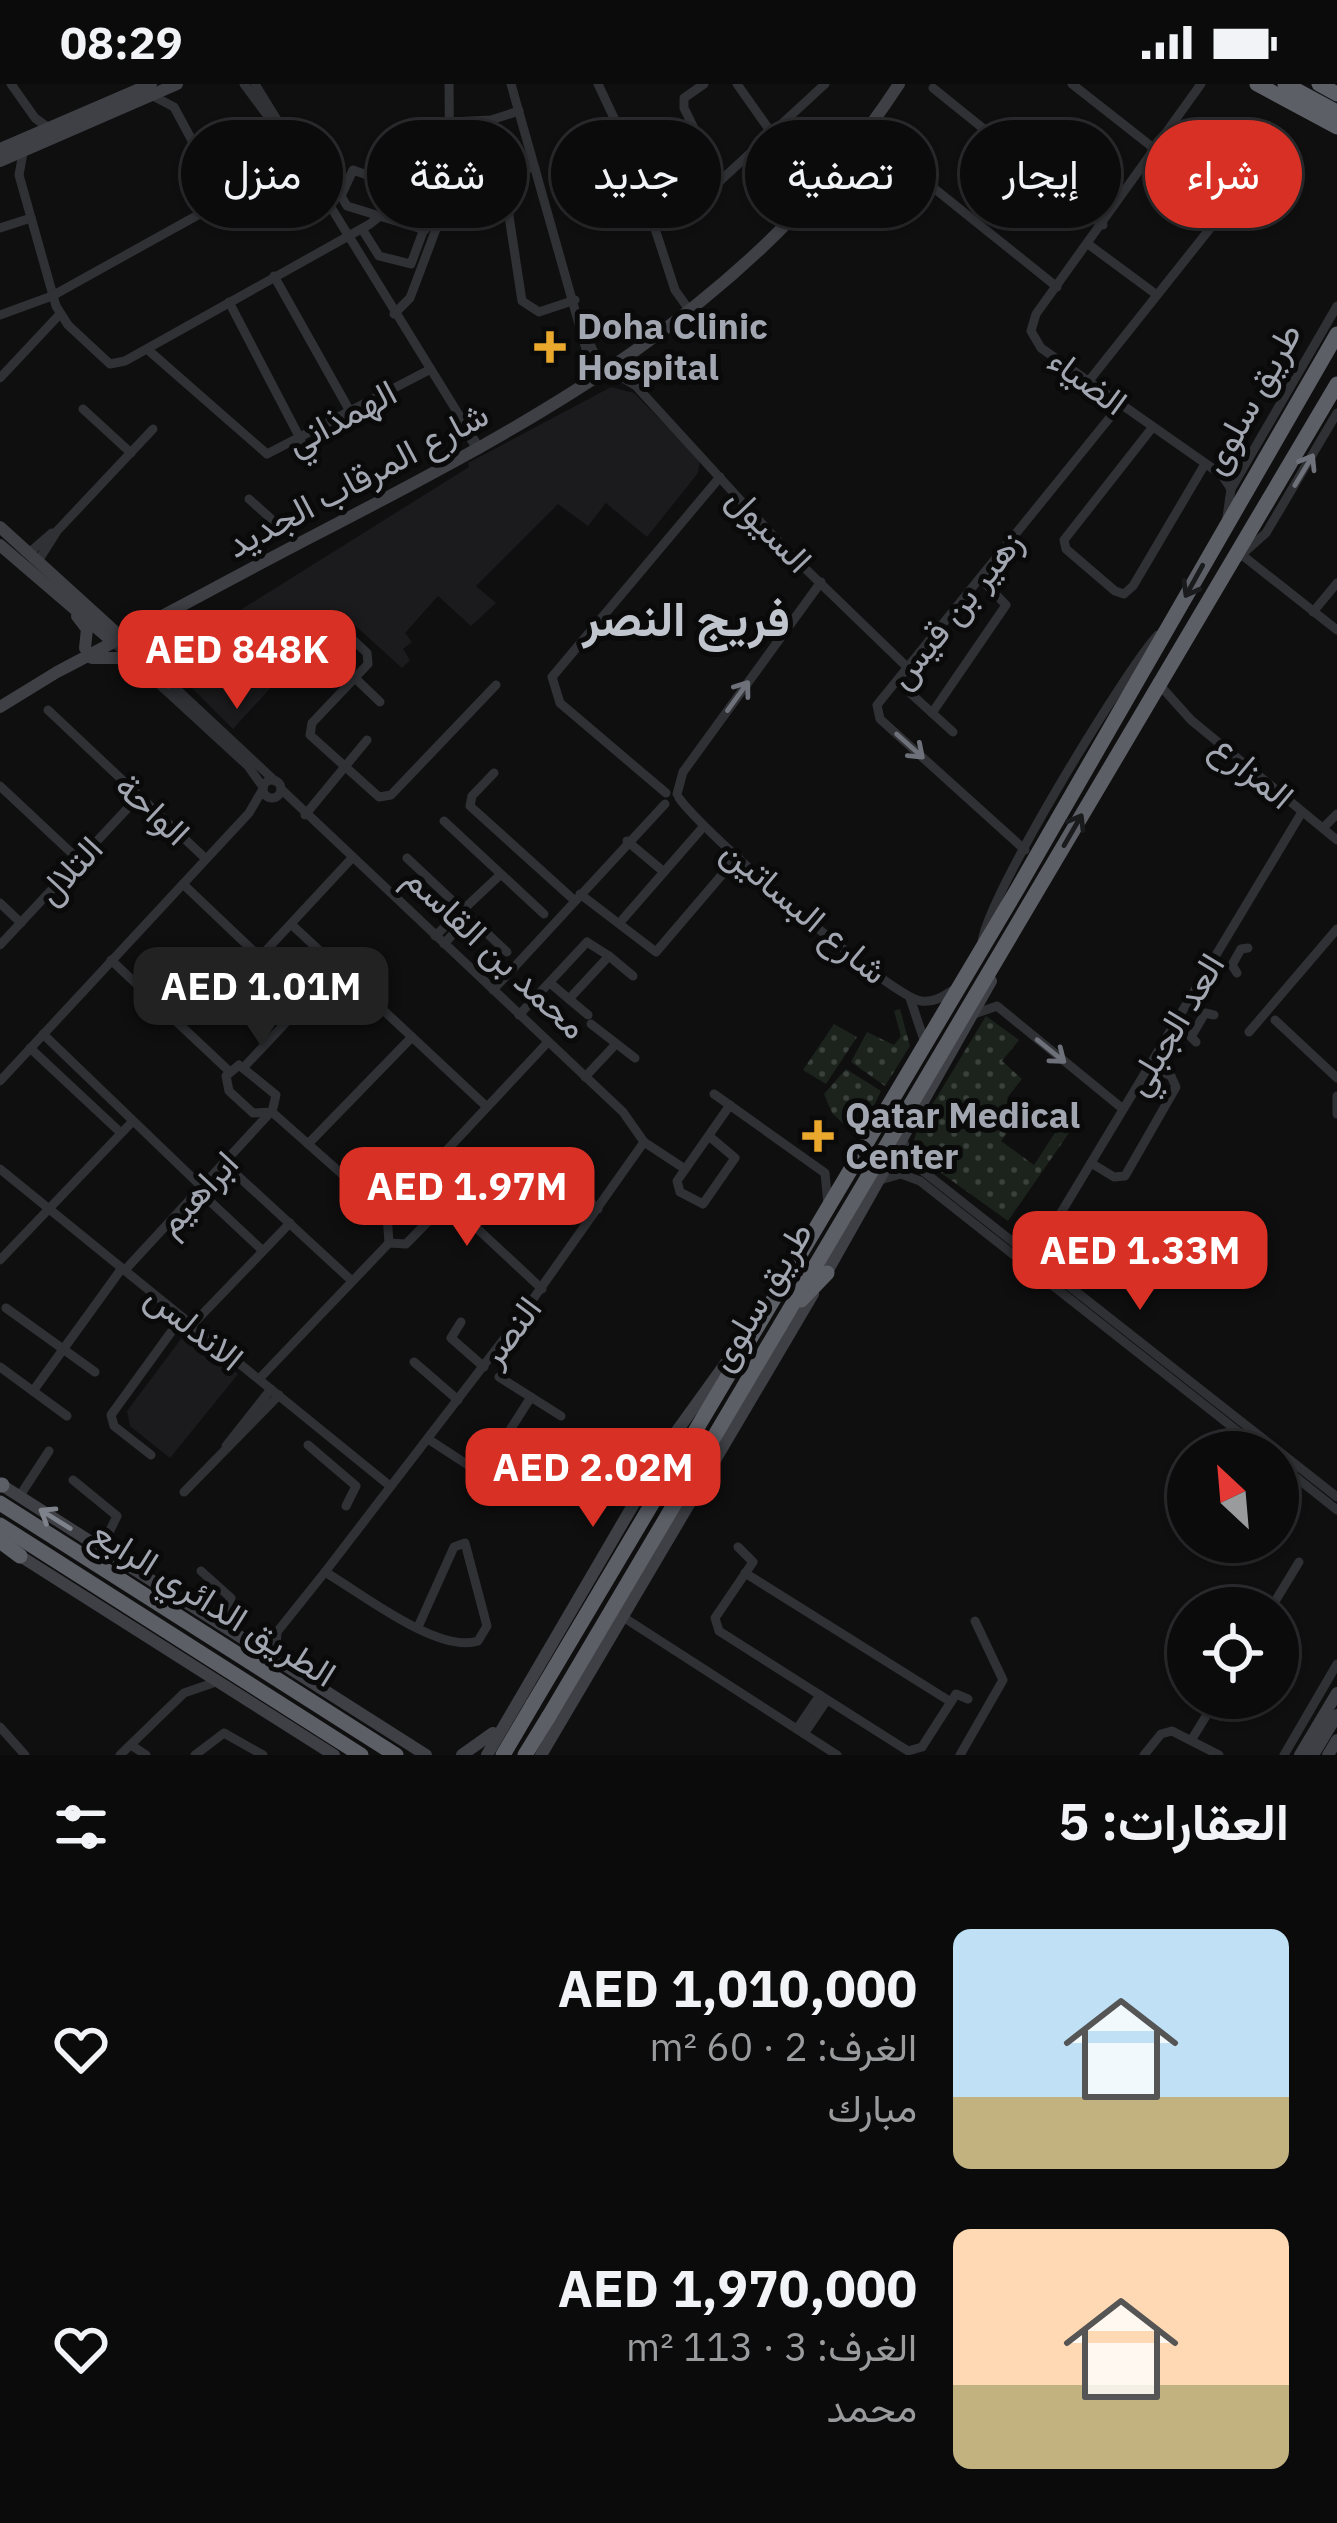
<!DOCTYPE html>
<html lang="ar">
<head>
<meta charset="utf-8">
<style>
	body { margin:0; font-family:"IBM Plex Sans",Vazirmatn,sans-serif; background:#141415; color:#f1f3f6; direction:rtl; height:100vh; display:flex; flex-direction:column; font-size:45px; white-space:nowrap }
	* { box-sizing:border-box; margin:0 }
	p { font-size:39px; color:#9a9b9d }
	.icon { flex:none; width:66px; height:66px; fill:none; stroke:currentColor; stroke-width:2; stroke-linecap:round; stroke-linejoin:round }
	.map { position:relative; height:1671px; overflow:hidden; direction:ltr }
	.panel { display:flex; flex-direction:column; background:#0b0b0c; flex:1 }
	.panel>* { flex:none }
	.banner { position:absolute; left:36px; top:36px; width:1266px; height:108px; direction:rtl; display:flex; gap:24px }
	.needle { width:78px; rotate:334deg }
	.controls { position:absolute; left:1167px; top:1347px; display:grid; gap:24px }
	.controls a { display:grid; place-items:center; width:132px; height:132px; border-radius:50%; background:#0b0b0c; box-shadow:0 3px 9px #0004,0 0 0 3px #2b2b2d; font-size:60px }
	.price { position:absolute; translate:-50% -102px; padding:0 27px; border-radius:24px; background:#d93025; color:#fff; font-size:39px; line-height:78px; filter:drop-shadow(0 3px 6px #0008) }
	.price::after { content:''; position:absolute; left:50%; top:72px; width:36px; height:27px; margin-left:-18px; background:inherit; clip-path:polygon(0 0,100% 0,50% 100%) }
	.price.selected { background:#222; color:#fff }
	ul { padding:0; list-style:none }
	li { display:flex; align-items:center; gap:36px; height:300px; padding:0 48px }
	li span { display:grid; place-items:center; flex:none; width:336px; height:240px; border-radius:18px; color:#555 }
	li>.icon { margin-inline-start:auto }
	span .icon { width:144px; height:144px; fill:#fffc; stroke-width:1 }
	li b { font-size:51px }
	h2 { display:flex; justify-content:space-between; align-items:center; height:144px; padding:0 48px; font-size:51px }
	.pill { padding:0 42px; border-radius:54px; background:#0b0b0c; box-shadow:0 3px 9px #0004,0 0 0 3px #2b2b2d; font-size:42px; line-height:108px }
	.pill.selected { background:#d93025; color:#fff }
	.status { display:flex; justify-content:space-between; align-items:center; height:84px; padding:0 60px; background:#0b0b0c; direction:ltr }
	.status svg { height:33px; fill:currentColor }
	.map>svg:first-child { display:block }
	.built { fill:#1b1b1d }
	.park { fill:url(#park-dots) }
	.lines { fill:none; stroke-linecap:round; stroke-linejoin:round }
	.street { stroke:#303135; stroke-width:9 }
	.secondary { stroke:#3e4045; stroke-width:12 }
	.highway { stroke:#5c5f66; stroke-width:15 }
	.highway-bridge { stroke:#5c5f66; stroke-width:15 }
	.oneway { stroke:#6e7179 }
	.oneway2 { stroke:#1a1b1d }
	.oneway3 { stroke:#7e828b }
	.poi-dot { fill:#eaa82d; stroke:#0a0a0b; stroke-width:4.5 }
	.labels { text-anchor:middle; stroke-width:10; stroke-linejoin:round; paint-order:stroke }
	.poi-label { font-size:36px; font-weight:bold; fill:#a1a6b1; stroke:#0a0a0b; text-anchor:start }
	.street-label { font-size:36px; fill:#a1a6b1; stroke:#0a0a0b }
	.district-label { font-size:48px; font-weight:bold; fill:#c1c5cd; stroke:#0a0a0b }
</style>
</head>
<body>
<div class="status"><b>08:29</b><svg viewBox="0 0 49 12"><path d="M0 12V9h3v3zM5 12V6h3v6zM10 12V3h3v9zM15 12V0h3v12zM26 1h20v11H26zM47 4h2v5h-2z"/></svg></div>
<div class="map">
<svg width="1337" height="1671" viewBox="0 0 1337 1671">
	<defs>
		<pattern id="park-dots" width="8" height="8" patternUnits="userSpaceOnUse" patternTransform="scale(3)"><rect width="8" height="8" fill="#1c231c"/><path d="M2 2h.1M6 6h.1" fill="none" stroke="#3a403b" stroke-width="1.8" stroke-linecap="round"/></pattern>
	</defs>
	<rect width="100%" height="100%" fill="#0f0f10"/>
	<g class="built">
		<polygon points="611,303 634,309 700,376 698,389 647,453 606,419 588,442 558,420 476,502 496,519 471,542 438,512 405,549 412,558 403,565 410,576 402,584 340,528 233,645 175,587 173,568 469,383 468,379"/>
		<polygon points="190,1251 238,1290 170,1374 130,1342 127,1327 181,1255"/>
	</g>
	<g class="park">
		<polygon points="900,925 910,962 885,1002 851,978 867,948 894,961 901,952 894,927"/>
		<polygon points="986,932 1019,956 1002,977 1022,995 1007,1014 1024,1027 1001,1057 1034,1081 1062,1038 1071,1046 1008,1137 916,1071 912,1062 918,1044"/>
		<polygon points="834,940 857,953 826,1000 803,986"/>
		<polygon points="846,985 881,1007 858,1054 832,1029 824,1010"/>
	</g>
	<g class="lines">
		<g class="street">
			<polyline points="11,0 35,34 50,45"/>
			<polyline points="244,0 270,35"/>
			<polyline points="255,0 480,365"/>
			<polyline points="511,0 586,265 602,288"/>
			<polyline points="598,0 630,68 675,206 690,227"/>
			<polyline points="704,0 684,14 684,24 720,97"/>
			<polyline points="737,0 773,51"/>
			<polyline points="1072,0 1156,66"/>
			<polyline points="1201,0 1036,230 1031,247 1041,264 1222,391 1231,405"/>
			<polyline points="933,4 1103,141"/>
			<polyline points="153,12 174,23 195,62"/>
			<polyline points="450,38 491,36 519,27"/>
			<polyline points="762,60 812,112"/>
			<polyline points="884,64 1057,203"/>
			<polyline points="23,69 19,91 56,222 68,241 110,280 125,277 370,140 380,132 392,98"/>
			<polyline points="535,85 516,80 503,93 522,217 539,228 575,216"/>
			<polyline points="787,90 807,118"/>
			<polyline points="653,142 720,97 825,0"/>
			<polyline points="0,144 31,134"/>
			<polyline points="362,145 379,172 411,180 435,115 353,86 341,112 347,122 425,146"/>
			<polyline points="1088,160 1157,211"/>
			<polyline points="274,192 351,329"/>
			<polyline points="229,218 301,356"/>
			<polyline points="394,230 410,214 450,108 449,0"/>
			<polyline points="0,231 52,212 297,76"/>
			<polyline points="586,252 603,287"/>
			<polyline points="147,265 267,370 429,286"/>
			<polyline points="611,287 636,302 786,466 908,584"/>
			<polyline points="0,294 60,230"/>
			<polyline points="1088,298 1220,132 1216,118 1154,70"/>
			<polyline points="83,325 131,369"/>
			<polyline points="459,337 478,366"/>
			<polyline points="1152,344 1064,456 1066,465 1115,507 1124,510 1133,502 1205,380"/>
			<polyline points="249,415 299,460"/>
			<polyline points="1227,433 1231,405 1337,222"/>
			<polyline points="29,469 52,449"/>
			<polyline points="1242,471 1337,546"/>
			<polyline points="1238,474 1266,449 1337,329"/>
			<polyline points="38,477 57,447 153,345"/>
			<polyline points="1313,528 1337,499"/>
			<polyline points="349,552 367,569 368,580 312,639 310,651 379,713 391,711 496,601"/>
			<polyline points="122,554 275,697"/>
			<polyline points="113,558 248,682 263,703"/>
			<polyline points="355,594 380,618"/>
			<polyline points="897,597 953,648"/>
			<polyline points="1157,598 1191,636 1337,756"/>
			<polyline points="48,626 206,775"/>
			<polyline points="932,629 1006,521 981,495"/>
			<polyline points="494,689 472,712 470,722 574,816"/>
			<circle cx="272" cy="705" r="9"/>
			<polyline points="0,702 79,776"/>
			<polyline points="281,705 623,1028 644,1058"/>
			<polyline points="666,709 560,619 552,593 720,393"/>
			<polyline points="677,710 683,688 821,498"/>
			<path d="M679,714C702,747 887,911 921,917C934,919 944,912 955,905"/>
			<polyline points="305,731 367,656"/>
			<polyline points="444,737 544,830"/>
			<polyline points="1323,744 1337,730"/>
			<polyline points="627,757 664,788"/>
			<polyline points="1025,766 880,635 877,621 1120,321"/>
			<polyline points="407,774 507,868"/>
			<polyline points="183,800 306,917"/>
			<polyline points="580,810 656,868 738,772"/>
			<polyline points="0,819 21,839"/>
			<polyline points="623,835 704,742"/>
			<polyline points="291,840 487,1023"/>
			<polyline points="435,852 500,791"/>
			<polyline points="444,860 463,839 464,828"/>
			<polyline points="0,861 139,712"/>
			<path d="M982,862C977,829 1127,583 1158,551"/>
			<polyline points="609,872 633,892"/>
			<polyline points="260,873 352,774"/>
			<polyline points="111,876 229,987"/>
			<polyline points="1237,889 1232,881 1241,865 1248,864"/>
			<polyline points="493,906 665,720"/>
			<polyline points="910,914 925,959"/>
			<polyline points="569,915 588,931"/>
			<polyline points="977,929 997,922 1123,1025"/>
			<polyline points="519,931 587,858 609,872 569,915 550,899"/>
			<polyline points="1275,936 1337,994"/>
			<polyline points="591,940 635,974"/>
			<polyline points="1249,948 1337,845"/>
			<polyline points="43,950 203,1104"/>
			<polyline points="1196,958 1191,953 1205,929 1214,931"/>
			<polyline points="30,964 121,1049"/>
			<polygon points="239,981 276,1011 272,1028 253,1029 229,1007 226,992"/>
			<polyline points="245,982 338,883"/>
			<polyline points="585,993 616,960"/>
			<polyline points="0,997 249,729 263,705"/>
			<polyline points="714,1010 825,1089 828,1121"/>
			<polyline points="1337,1012 1337,1030"/>
			<polyline points="272,1028 387,1130"/>
			<polyline points="709,1052 735,1074 703,1120 680,1108 677,1097 730,1021"/>
			<polyline points="903,1057 914,1080 1337,1413"/>
			<polyline points="644,1058 685,1085"/>
			<polyline points="308,1060 412,953"/>
			<polyline points="1091,1079 1114,1093 1125,1092 1176,1003 1171,992 1149,981"/>
			<polyline points="225,1080 352,1197"/>
			<polyline points="0,1085 390,1402"/>
			<polyline points="422,1093 542,1205"/>
			<polyline points="562,1094 598,1125"/>
			<polyline points="880,1096 901,1090 920,1097 1264,1368"/>
			<polyline points="199,1107 263,1167"/>
			<polyline points="448,1117 406,1160 389,1159 387,1130 548,958"/>
			<polyline points="0,1176 132,1038"/>
			<polyline points="1039,1177 1047,1152 1302,728"/>
			<polyline points="125,1186 268,1031"/>
			<polyline points="1056,1192 1108,1150 1109,1137 1096,1138 1077,1170"/>
			<polyline points="6,1224 95,1288"/>
			<polyline points="461,1238 451,1254 484,1283"/>
			<polyline points="192,1241 290,1139"/>
			<polyline points="414,1278 458,1316"/>
			<polyline points="0,1283 67,1332"/>
			<polyline points="499,1293 561,1332"/>
			<polyline points="259,1295 389,1159"/>
			<polyline points="33,1307 122,1184"/>
			<polyline points="428,1355 520,1415"/>
			<polyline points="308,1361 356,1402 346,1422"/>
			<polyline points="226,1362 271,1305"/>
			<polyline points="151,1371 114,1342 111,1331 182,1233"/>
			<polyline points="1278,1379 1337,1426"/>
			<polyline points="482,1390 531,1313"/>
			<polyline points="73,1396 117,1432 101,1465"/>
			<polyline points="184,1408 279,1311"/>
			<polyline points="19,1413 49,1367"/>
			<polyline points="738,1463 753,1478 715,1534 719,1547 908,1667 922,1663 956,1610 968,1615"/>
			<polyline points="201,1487 231,1514 218,1539"/>
			<path d="M325,1488C361,1509 438,1570 478,1557L487,1542L465,1459L454,1463L418,1543"/>
			<polyline points="745,1489 951,1618"/>
			<polyline points="1271,1524 1299,1478"/>
			<polyline points="623,1533 837,1671"/>
			<polyline points="277,1548 276,1564 288,1580"/>
			<polyline points="249,1556 277,1548 325,1488 514,1242 644,1058"/>
			<polyline points="0,1643 25,1671"/>
			<polyline points="797,1645 820,1611"/>
			<polyline points="804,1650 827,1616"/>
			<polyline points="1192,1655 1217,1614"/>
			<polyline points="131,1661 146,1671"/>
			<polyline points="120,1671 184,1609 219,1597"/>
			<polyline points="195,1671 224,1649 263,1671"/>
			<polyline points="960,1671 1003,1596 975,1537"/>
			<polyline points="1144,1671 1161,1650 1172,1647 1219,1671"/>
			<polyline points="1284,1671 1337,1580"/>
		</g>
		<g class="secondary">
			<polyline points="0,65 151,0"/>
			<polyline points="0,77 177,0"/>
			<polyline points="0,443 122,554"/>
			<polyline points="0,461 113,558"/>
			<polyline points="77,532 87,545 85,564"/>
			<polyline points="147,541 148,568 168,599"/>
			<polyline points="92,574 129,574"/>
			<path d="M0,623L57,588C143,543 228,496 315,451C543,333 754,222 899,0"/>
			<polyline points="824,1193 991,897"/>
			<polyline points="0,1400 426,1671"/>
			<polyline points="17,1470 334,1671"/>
			<polyline points="462,1671 493,1649"/>
			<polyline points="487,1671 674,1351 744,1254"/>
			<polyline points="541,1671 813,1210"/>
			<polyline points="1300,1671 1337,1609"/>
			<polyline points="1313,1671 1337,1631"/>
			<polyline points="1328,1671 1337,1656"/>
		</g>
		<g class="highway">
			<polyline points="1257,0 1337,43"/>
			<polyline points="1285,0 1337,28"/>
			<polyline points="1319,0 1337,10"/>
			<polyline points="801,1216 827,1189"/>
			<polyline points="0,1401 2,1401"/>
			<polyline points="0,1419 396,1671"/>
			<polyline points="0,1441 361,1671"/>
			<polyline points="0,1457 20,1472"/>
			<polyline points="533,1620 1018,804 1337,250"/>
			<polyline points="549,1632 1337,300"/>
		</g>
		<g class="highway-bridge">
			<polyline points="503,1671 533,1620"/>
			<polyline points="525,1671 549,1632"/>
		</g>
	</g>
	<defs><path id="oneway-shaft" d="M-6 0H5M1.5-3L5.5 0L1.5 3" fill="none" stroke-width="1.6" stroke-linecap="round" stroke-linejoin="round" transform="scale(3)"/></defs>
	<g class="oneway">
		<use href="#oneway-shaft" transform="translate(1304 386) rotate(-59)"/>
		<use href="#oneway-shaft" transform="translate(738 612) rotate(-54)"/>
		<use href="#oneway-shaft" transform="translate(910 662) rotate(42)"/>
		<use href="#oneway-shaft" transform="translate(1051 967) rotate(39)"/>
	</g>
	<g class="oneway2">
		<use href="#oneway-shaft" transform="translate(1194 497) rotate(119)"/>
		<use href="#oneway-shaft" transform="translate(1073 746) rotate(-60)"/>
	</g>
	<use class="oneway3" href="#oneway-shaft" transform="translate(55 1435) rotate(-148)"/>
	<g class="poi-dot">
		<path d="M544 245h12v12h12v12h-12v12h-12v-12h-12v-12h12z"/>
		<path d="M812 1034h12v12h12v12h-12v12h-12v-12h-12v-12h12z"/>
	</g>
	<g class="labels">
		<g class="poi-label">
			<text x="577" y="255">Doha Clinic<tspan x="577" dy="41">Hospital</tspan></text>
			<text x="845" y="1044">Qatar Medical<tspan x="845" dy="41">Center</tspan></text>
		</g>
		<g class="street-label">
			<text transform="translate(1088 297) rotate(36)" y="13">الضياء</text>
			<text transform="translate(1251 314) rotate(-61)" y="13">طريق سلوى</text>
			<text transform="translate(341 333) rotate(-28)" y="13">الهمذاني</text>
			<text transform="translate(357 395) rotate(-28)" y="13">شارع المرقاب الجديد</text>
			<text transform="translate(770 445) rotate(46)" y="13">السيول</text>
			<text transform="translate(955 525) rotate(-51)" y="13">زهير بن قيس</text>
			<text transform="translate(1253 687) rotate(40)" y="13">المزارع</text>
			<text transform="translate(153 725) rotate(43)" y="13">الواحة</text>
			<text transform="translate(69 786) rotate(-47)" y="13">التلال</text>
			<text transform="translate(805 827) rotate(40)" y="13">شارع البساتين</text>
			<text transform="translate(496 868) rotate(43)" y="13">محمد بن القاسم</text>
			<text transform="translate(1174 940) rotate(-59)" y="13">العد الجبلي</text>
			<text transform="translate(197 1109) rotate(-47)" y="13">ابراهيم</text>
			<text transform="translate(760 1212) rotate(-59)" y="13">طريق سلوى</text>
			<text transform="translate(195 1243) rotate(39)" y="13">الاندلس</text>
			<text transform="translate(510 1247) rotate(-53)" y="13">النصر</text>
			<text transform="translate(214 1519) rotate(32)" y="13">الطريق الدائري الرابع</text>
		</g>
		<g class="district-label">
			<text x="686" y="552">فريج النصر</text>
		</g>
	</g>
</svg>
<div class="controls">
<a><svg class="needle" viewBox="-14 -14 28 28"><path d="M0-13l5 13h-10z" fill="#e53935"/><path d="M0 13l5-13h-10z" fill="#9a9b9d"/></svg></a>
<a><svg class="icon" aria-label="locate" viewBox="0 0 24 24"><circle cx="12" cy="12" r="6"/><path d="M12 2v4M12 18v4M2 12h4M18 12h4"/></svg></a>
</div>
<b class="price" style="left:237px;top:628px">AED 848K</b>
<b class="price selected" style="left:261px;top:965px">AED 1.01M</b>
<b class="price" style="left:467px;top:1165px">AED 1.97M</b>
<b class="price" style="left:1140px;top:1229px">AED 1.33M</b>
<b class="price" style="left:593px;top:1446px">AED 2.02M</b>
<div class="banner">
<a class="pill selected">شراء</a>
<a class="pill">إيجار</a>
<a class="pill">تصفية</a>
<a class="pill">جديد</a>
<a class="pill">شقة</a>
<a class="pill">منزل</a>
</div>
</div>
<section class="panel">
<h2>العقارات: 5<svg class="icon" aria-label="filters" viewBox="0 0 24 24"><path d="M4 7h16M4 17h16"/><circle cx="9" cy="7" r="2"/><circle cx="15" cy="17" r="2"/></svg></h2>
<ul>
<li><span style="background:linear-gradient(#bfe0f5 70%,#c2b280 0)"><svg class="icon" aria-label="home" viewBox="0 0 24 24"><path d="M3 11l9-7 9 7M6 9v11h12V9"/></svg></span><div><b>AED 1,010,000</b><p>الغرف: 2 · 60 m²</p><p>مبارك</p></div><svg class="icon" aria-label="heart" viewBox="0 0 24 24"><path d="M12 20l-8-8c-3-5 5-10 8-4 3-6 11-1 8 4z"/></svg></li>
<li><span style="background:linear-gradient(#ffd9b3 65%,#c2b280 0)"><svg class="icon" aria-label="home" viewBox="0 0 24 24"><path d="M3 11l9-7 9 7M6 9v11h12V9"/></svg></span><div><b>AED 1,970,000</b><p>الغرف: 3 · 113 m²</p><p>محمد</p></div><svg class="icon" aria-label="heart" viewBox="0 0 24 24"><path d="M12 20l-8-8c-3-5 5-10 8-4 3-6 11-1 8 4z"/></svg></li>
</ul>
</section>
</body>
</html>
